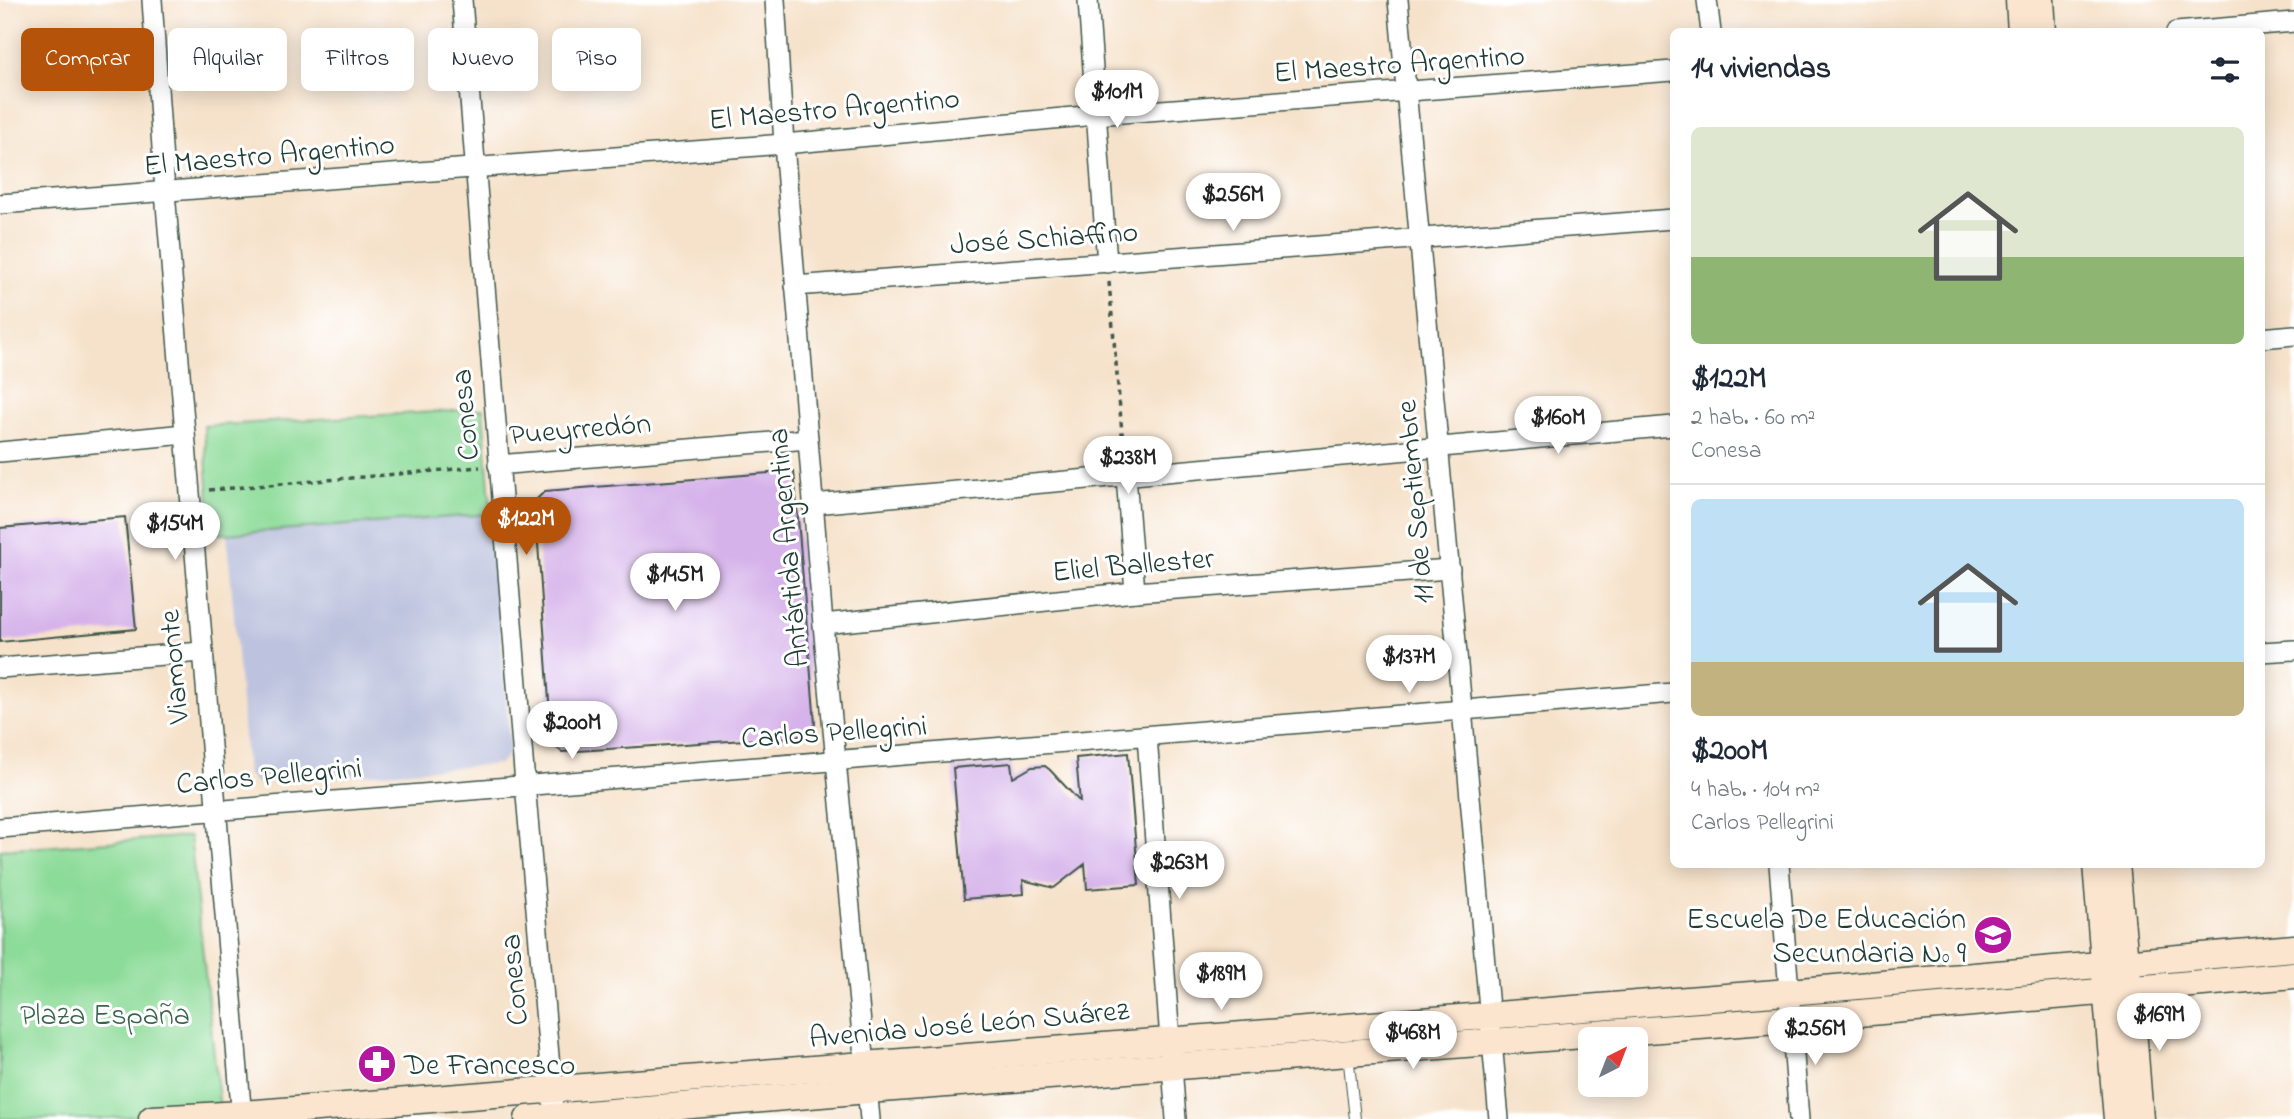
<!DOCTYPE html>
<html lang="es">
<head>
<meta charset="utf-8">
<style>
	body { margin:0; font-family:"Indie Flower",sans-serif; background:#f6f6f7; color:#1f2937; height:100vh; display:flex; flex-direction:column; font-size:26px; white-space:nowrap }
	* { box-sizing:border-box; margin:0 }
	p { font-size:23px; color:#747a83 }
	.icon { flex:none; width:38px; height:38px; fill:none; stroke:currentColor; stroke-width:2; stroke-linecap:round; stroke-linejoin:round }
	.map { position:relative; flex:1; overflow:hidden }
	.sheet { position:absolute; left:1670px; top:28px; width:595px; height:840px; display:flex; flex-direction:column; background:#fff; border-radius:10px; box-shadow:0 4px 18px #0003 }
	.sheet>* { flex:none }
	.guide { position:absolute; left:21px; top:28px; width:665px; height:63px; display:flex; gap:14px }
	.needle { width:46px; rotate:42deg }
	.fabs { position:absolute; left:1578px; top:1027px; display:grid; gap:14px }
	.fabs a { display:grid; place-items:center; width:70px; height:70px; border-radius:10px; background:#fff; box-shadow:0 4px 18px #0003; font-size:35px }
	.price { position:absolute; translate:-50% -60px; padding:0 16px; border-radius:24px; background:#fff; color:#222; font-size:23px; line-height:46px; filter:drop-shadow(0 2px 4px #0008) }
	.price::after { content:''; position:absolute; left:50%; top:42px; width:21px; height:16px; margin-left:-10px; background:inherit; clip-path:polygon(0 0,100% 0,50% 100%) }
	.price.current { background:#b45309; color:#fff }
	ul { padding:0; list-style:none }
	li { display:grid; align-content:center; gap:14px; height:371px; padding:0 21px }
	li+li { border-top:2px solid #e0e1e3 }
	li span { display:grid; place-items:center; height:217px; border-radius:10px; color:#555 }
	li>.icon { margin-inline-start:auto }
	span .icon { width:126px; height:126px; fill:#fffc; stroke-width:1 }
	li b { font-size:30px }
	h2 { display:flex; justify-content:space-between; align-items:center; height:84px; padding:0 21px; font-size:30px }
	.pill { padding:0 24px; border-radius:10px; background:#fff; box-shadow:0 4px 18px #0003; font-size:24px; line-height:63px }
	.pill.current { background:#b45309; color:#fff }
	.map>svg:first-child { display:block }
	.industrial { fill:#bdc3de }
	.green { fill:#8ddb99; stroke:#568c66; stroke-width:2 }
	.building { fill:#d5b2ea }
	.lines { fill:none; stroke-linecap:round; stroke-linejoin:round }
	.lane-casing { stroke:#3f564a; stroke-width:12 }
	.street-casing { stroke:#3f564a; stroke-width:22 }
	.secondary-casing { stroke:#3f564a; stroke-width:29 }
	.path { stroke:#3f564a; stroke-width:3.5; stroke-dasharray:5 5; stroke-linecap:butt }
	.lane { stroke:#fff; stroke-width:10 }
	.street { stroke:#fff; stroke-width:19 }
	.secondary { stroke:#fbe5cf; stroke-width:26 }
	.labels { text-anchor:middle; stroke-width:6; stroke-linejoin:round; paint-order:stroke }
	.street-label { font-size:30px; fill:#1f3d34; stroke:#fff }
	.poi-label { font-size:30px; fill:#1f3d34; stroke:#fff; text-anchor:end }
	.park-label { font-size:30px; fill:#3a644d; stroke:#fff }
</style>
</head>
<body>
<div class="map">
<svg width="2294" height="1119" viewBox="0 0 2294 1119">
	<rect width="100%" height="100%" fill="#fff"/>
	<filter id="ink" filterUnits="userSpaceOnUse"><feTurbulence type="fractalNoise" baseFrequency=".0143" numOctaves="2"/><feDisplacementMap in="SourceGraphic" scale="14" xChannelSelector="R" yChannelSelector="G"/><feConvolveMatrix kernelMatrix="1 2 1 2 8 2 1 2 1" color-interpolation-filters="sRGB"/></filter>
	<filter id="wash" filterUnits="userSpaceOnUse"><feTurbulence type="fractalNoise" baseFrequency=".00686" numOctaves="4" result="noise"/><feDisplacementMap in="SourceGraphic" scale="28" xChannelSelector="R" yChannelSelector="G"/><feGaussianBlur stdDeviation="1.57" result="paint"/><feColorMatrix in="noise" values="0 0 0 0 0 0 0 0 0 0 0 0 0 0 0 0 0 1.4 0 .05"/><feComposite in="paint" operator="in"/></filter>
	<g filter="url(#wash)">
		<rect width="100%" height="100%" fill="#f6e2ca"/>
		<polygon class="industrial" points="491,514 510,752 500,764 256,783 247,773 227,534"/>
		<g class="green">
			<polygon points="483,409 491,514 227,534 211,533 204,426"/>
			<polygon points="190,836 220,1109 100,1119 0,1119 0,850"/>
		</g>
		<g id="blocks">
			<g class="building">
				<polygon points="794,471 815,724 806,736 562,752 552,744 535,501 545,491"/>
				<polygon points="125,517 136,629 0,642 0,528"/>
				<polygon points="1128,753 1139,885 1087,889 1085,864 1054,888 1023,880 1024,894 964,899 953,768 1011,763 1013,778 1032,767 1045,766 1050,770 1080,802 1076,758"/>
			</g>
		</g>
	</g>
	<g filter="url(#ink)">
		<use href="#blocks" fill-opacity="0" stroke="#3f564a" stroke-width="2"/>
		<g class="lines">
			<g class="lane-casing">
				<polyline id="lane" points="1348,1054 1355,1119"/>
			</g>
			<g class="street-casing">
				<g id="street">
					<polyline points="152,0 165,192 242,1119"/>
					<polyline points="462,0 525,784 553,1101"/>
					<polyline points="775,0 784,144 823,624 870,1119"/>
					<polyline points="1088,0 1107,263"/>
					<polyline points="1398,0 1499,1119"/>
					<polyline points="1707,0 1711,32"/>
					<polyline points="2176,32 2294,22"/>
					<polyline points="0,204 784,144 1095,115 1673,71"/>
					<polyline points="795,286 1673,219"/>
					<polyline points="2261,338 2294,335"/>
					<polyline points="0,452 185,434"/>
					<polyline points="498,465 808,439"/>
					<polyline points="1126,476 1135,592"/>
					<polyline points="813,504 1673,426"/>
					<polyline points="823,624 1135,592 1450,569"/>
					<polyline points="2261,652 2294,650"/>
					<polyline points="0,668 202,652"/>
					<polyline points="1147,736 1176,1119"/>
					<polyline points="0,828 1673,693"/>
					<polyline points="1779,864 1799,1119"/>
				</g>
			</g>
			<g class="secondary-casing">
				<g id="secondary">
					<polyline points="2019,0 2021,32"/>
					<polyline points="2041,0 2043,32"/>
					<polyline points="2096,864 2117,1119"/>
					<polyline points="2116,864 2125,962 2130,990 2140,1119"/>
					<polyline points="152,1119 242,1114 1789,992 2294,948"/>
					<polyline points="528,1119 868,1090 1791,1019 2294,975"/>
				</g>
			</g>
			<g class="path">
				<polyline points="1109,282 1124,456"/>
				<polyline points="209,490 480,467"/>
			</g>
			<use href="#lane" class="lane"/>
			<use href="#street" class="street"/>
			<use href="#secondary" class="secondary"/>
		</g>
	</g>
	<defs>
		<g id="school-disc" transform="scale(2.0125)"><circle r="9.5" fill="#b5179e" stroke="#fff"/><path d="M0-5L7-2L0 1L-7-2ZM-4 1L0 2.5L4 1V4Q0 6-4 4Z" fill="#fff"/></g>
		<g id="pharmacy-disc" transform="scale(2.0125)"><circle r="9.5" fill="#b5179e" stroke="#fff"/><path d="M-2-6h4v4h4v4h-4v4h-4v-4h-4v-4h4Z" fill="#fff"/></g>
	</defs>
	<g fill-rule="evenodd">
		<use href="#school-disc" x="1993" y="935"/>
		<use href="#pharmacy-disc" x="377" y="1064"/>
	</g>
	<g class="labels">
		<g class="street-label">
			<text transform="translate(1399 63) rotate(-4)" y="10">El Maestro Argentino</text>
			<text transform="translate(834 108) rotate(-5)" y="10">El Maestro Argentino</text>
			<text transform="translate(269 154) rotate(-5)" y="10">El Maestro Argentino</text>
			<text transform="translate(1044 237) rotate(-4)" y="10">José Schiaffino</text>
			<text transform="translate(464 415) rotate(-95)" y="10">Conesa</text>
			<text transform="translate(580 428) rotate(-5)" y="10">Pueyrredón</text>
			<text transform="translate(1414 502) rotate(-95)" y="10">11 de Septiembre</text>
			<text transform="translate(787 548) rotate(-95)" y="10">Antártida Argentina</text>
			<text transform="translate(1133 564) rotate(-5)" y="10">Eliel Ballester</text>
			<text transform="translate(173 667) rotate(-95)" y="10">Viamonte</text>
			<text transform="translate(834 731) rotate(-4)" y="10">Carlos Pellegrini</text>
			<text transform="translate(269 775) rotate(-5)" y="10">Carlos Pellegrini</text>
			<text transform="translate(513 980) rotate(-95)" y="10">Conesa</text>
			<text transform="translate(969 1023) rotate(-5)" y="10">Avenida José León Suárez</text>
		</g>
		<g class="poi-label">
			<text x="1966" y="928">Escuela De Educación<tspan x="1966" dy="34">Secundaria Nº 9</tspan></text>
			<text x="404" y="1074" text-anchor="start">De Francesco</text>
		</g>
		<g class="park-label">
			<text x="105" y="1024">Plaza España</text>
		</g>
	</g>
</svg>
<div class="fabs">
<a><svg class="needle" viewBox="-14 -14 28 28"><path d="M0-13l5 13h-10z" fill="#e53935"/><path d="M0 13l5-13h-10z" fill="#747a83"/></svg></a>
</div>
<b class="price" style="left:1117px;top:130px">$101M</b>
<b class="price" style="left:1233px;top:233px">$256M</b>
<b class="price" style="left:1558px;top:456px">$160M</b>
<b class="price" style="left:1128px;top:496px">$238M</b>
<b class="price current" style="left:526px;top:557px">$122M</b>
<b class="price" style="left:175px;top:562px">$154M</b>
<b class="price" style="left:675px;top:613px">$145M</b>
<b class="price" style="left:1409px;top:695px">$137M</b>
<b class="price" style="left:572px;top:761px">$200M</b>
<b class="price" style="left:1179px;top:901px">$263M</b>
<b class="price" style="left:1221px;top:1012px">$189M</b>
<b class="price" style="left:2159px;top:1053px">$169M</b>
<b class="price" style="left:1815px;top:1067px">$256M</b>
<b class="price" style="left:1413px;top:1071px">$468M</b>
<div class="guide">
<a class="pill current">Comprar</a>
<a class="pill">Alquilar</a>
<a class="pill">Filtros</a>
<a class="pill">Nuevo</a>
<a class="pill">Piso</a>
</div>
<section class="sheet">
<h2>14 viviendas<svg class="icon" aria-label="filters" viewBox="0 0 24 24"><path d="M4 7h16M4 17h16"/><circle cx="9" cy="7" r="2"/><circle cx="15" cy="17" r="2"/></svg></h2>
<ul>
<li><span style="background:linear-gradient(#dfe7d0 60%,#8fb573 0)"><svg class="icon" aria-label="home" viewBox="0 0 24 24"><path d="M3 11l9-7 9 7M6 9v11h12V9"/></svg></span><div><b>$122M</b><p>2 hab. · 60 m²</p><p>Conesa</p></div></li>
<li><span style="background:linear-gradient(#bfe0f5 75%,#c2b280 0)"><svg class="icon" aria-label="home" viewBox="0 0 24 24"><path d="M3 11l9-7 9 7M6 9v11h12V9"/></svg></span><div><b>$200M</b><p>4 hab. · 104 m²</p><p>Carlos Pellegrini</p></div></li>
</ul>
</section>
</div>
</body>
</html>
